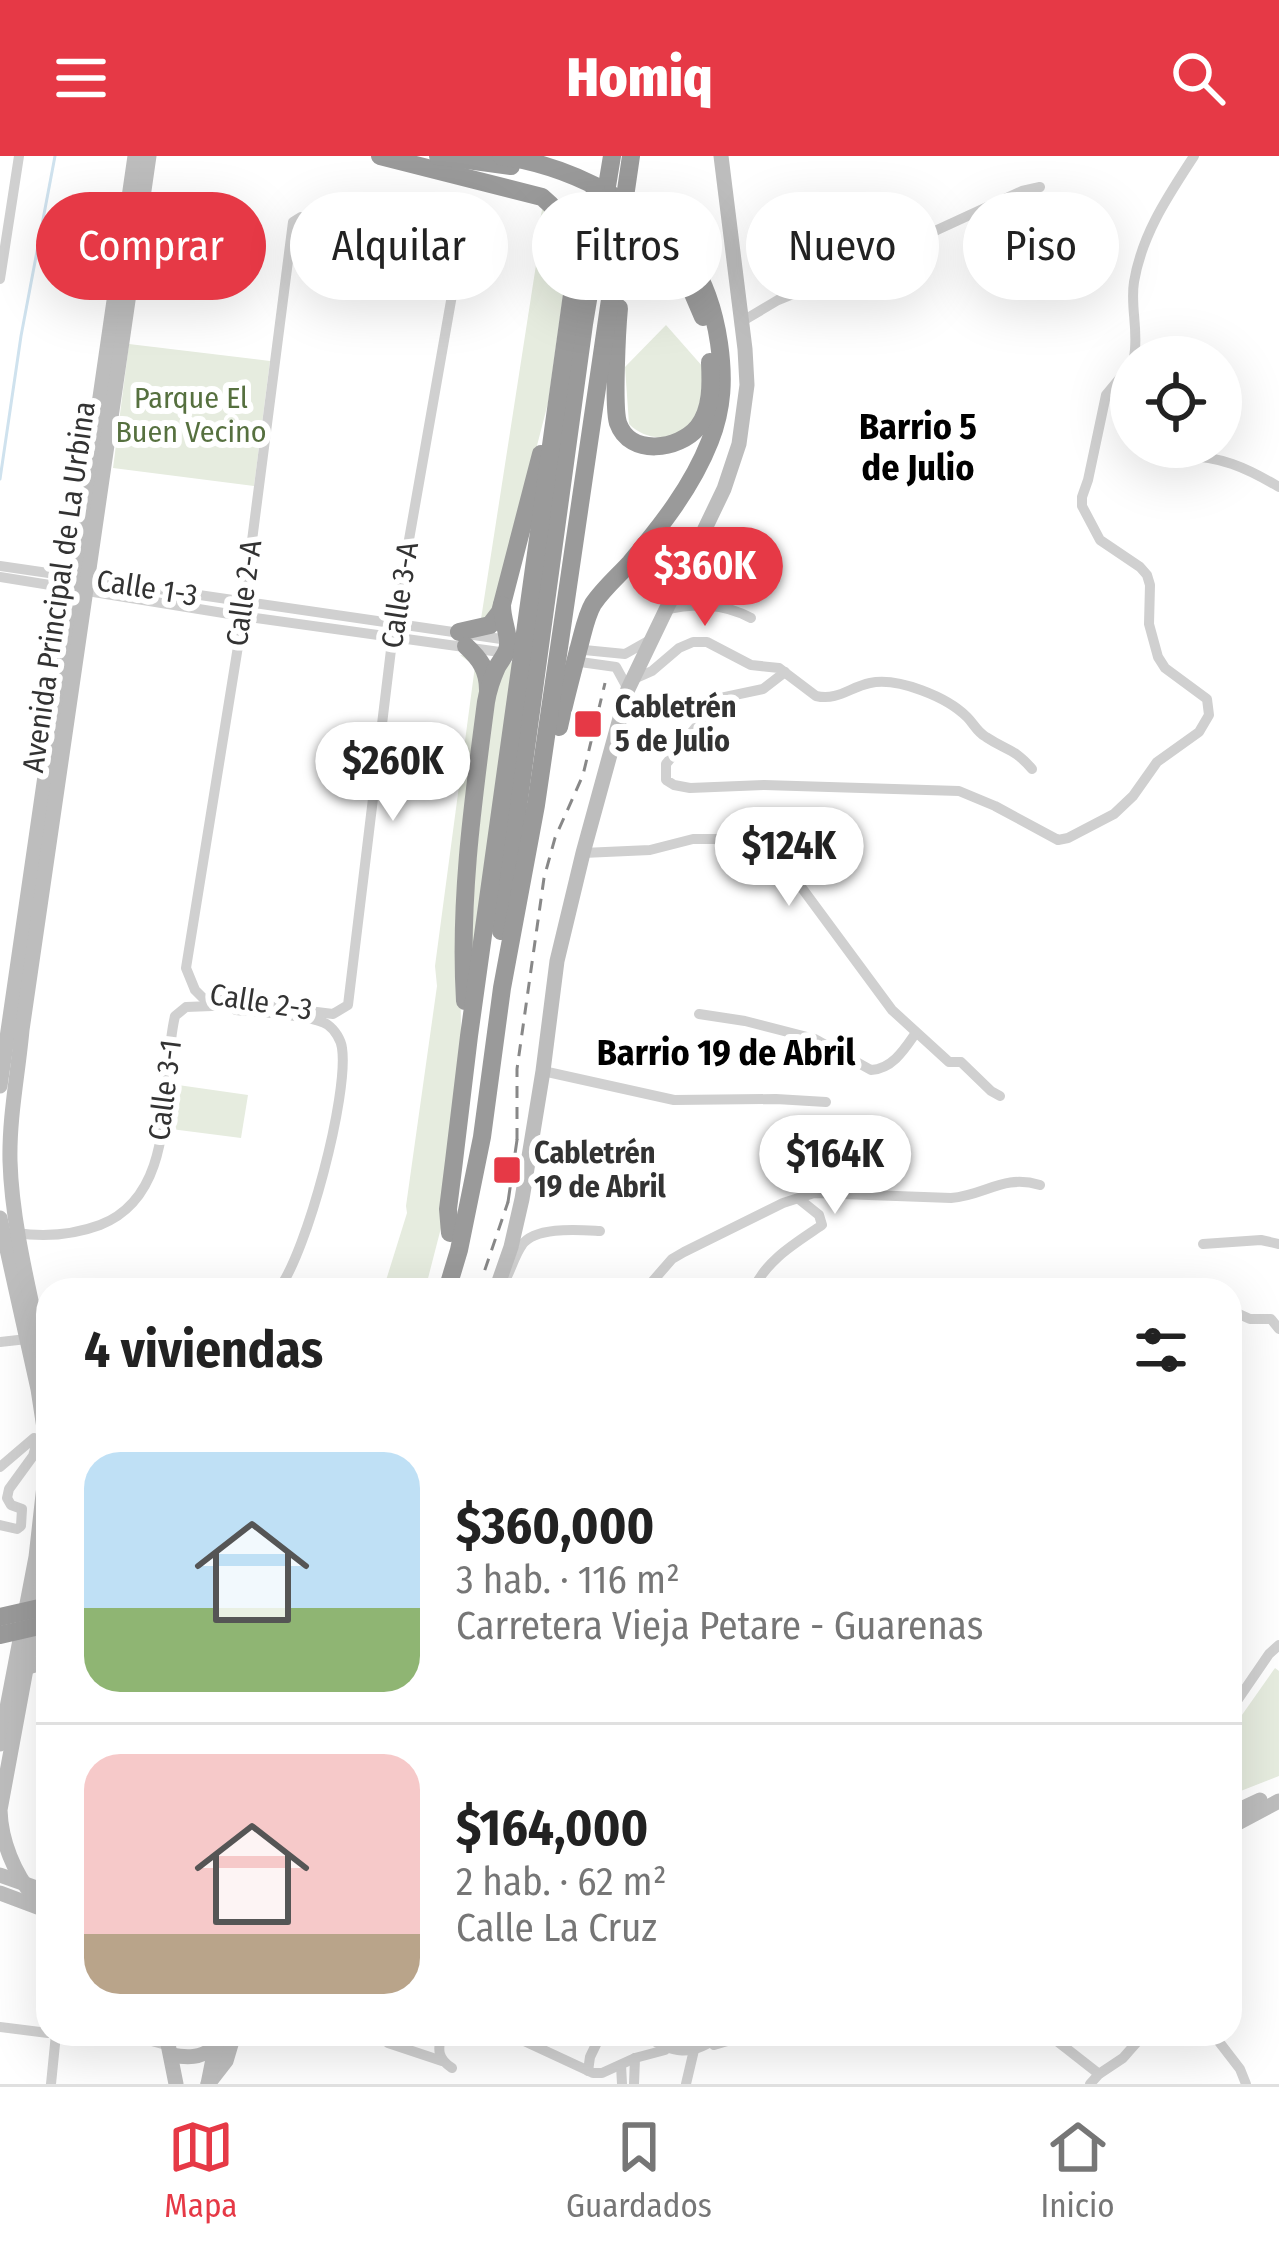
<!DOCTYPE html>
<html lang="es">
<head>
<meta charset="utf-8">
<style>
	body { margin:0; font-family:"Fira Sans Condensed",sans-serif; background:#f2f2f2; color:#222; height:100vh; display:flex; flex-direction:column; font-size:45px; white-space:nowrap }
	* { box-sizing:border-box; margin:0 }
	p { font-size:39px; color:#767676 }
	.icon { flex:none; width:66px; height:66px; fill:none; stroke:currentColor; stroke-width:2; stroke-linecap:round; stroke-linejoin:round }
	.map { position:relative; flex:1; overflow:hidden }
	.drawer { position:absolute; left:36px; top:1122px; width:1206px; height:768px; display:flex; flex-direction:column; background:#fff; border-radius:36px; box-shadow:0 12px 48px #0002 }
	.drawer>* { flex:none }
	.hud { position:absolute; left:36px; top:36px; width:1209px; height:108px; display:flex; gap:24px }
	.fabs { position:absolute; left:1110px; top:180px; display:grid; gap:24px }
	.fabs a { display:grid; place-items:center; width:132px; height:132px; border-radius:50%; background:#fff; box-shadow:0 12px 48px #0002; font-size:60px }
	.price { position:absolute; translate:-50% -102px; padding:0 27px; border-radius:42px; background:#fff; color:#222; font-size:39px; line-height:78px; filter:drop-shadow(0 3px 6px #0008) }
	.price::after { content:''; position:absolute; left:50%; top:72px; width:36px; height:27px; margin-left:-18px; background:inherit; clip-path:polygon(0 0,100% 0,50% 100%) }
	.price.current { background:#e63946; color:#fff }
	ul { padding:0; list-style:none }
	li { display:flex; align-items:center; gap:36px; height:300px; padding:0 48px }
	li+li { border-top:3px solid #e0e0e0 }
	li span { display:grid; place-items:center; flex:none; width:336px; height:240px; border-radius:36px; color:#555 }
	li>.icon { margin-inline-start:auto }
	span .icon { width:144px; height:144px; fill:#fffc; stroke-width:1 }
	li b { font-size:51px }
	h2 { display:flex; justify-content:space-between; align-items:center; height:144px; padding:0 48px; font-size:51px }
	.chip { padding:0 42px; border-radius:54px; background:#fff; box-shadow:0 12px 48px #0002; font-size:42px; line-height:108px }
	.chip.current { background:#e63946; color:#fff }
	header { display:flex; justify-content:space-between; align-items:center; height:156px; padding:0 48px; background:#e63946; color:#fff; font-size:54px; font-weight:800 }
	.dock { display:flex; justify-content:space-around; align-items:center; height:168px; border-top:3px solid #e0e0e0; background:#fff; font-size:33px; color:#767676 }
	.dock a { display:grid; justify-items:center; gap:6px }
	.dock .current { color:#e63946 }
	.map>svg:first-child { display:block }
	.green { fill:#e6ecdf }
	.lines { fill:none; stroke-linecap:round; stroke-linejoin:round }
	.stream { stroke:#cfe2ee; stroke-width:3 }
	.street { stroke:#d0d0d0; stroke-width:10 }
	.secondary { stroke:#bdbdbd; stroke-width:15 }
	.highway { stroke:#9a9a9a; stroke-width:18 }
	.tram { stroke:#888; stroke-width:3 }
	.rail { stroke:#888; stroke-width:3; stroke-dasharray:12 9; stroke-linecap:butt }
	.poi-dot { fill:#e63946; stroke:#fff; stroke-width:4.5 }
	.labels { text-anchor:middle; stroke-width:12; stroke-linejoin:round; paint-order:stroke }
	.park-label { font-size:30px; fill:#56703f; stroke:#fff }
	.street-label { font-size:30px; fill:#333; stroke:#fff }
	.poi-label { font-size:30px; font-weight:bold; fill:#333; stroke:#fff; text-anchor:start }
	.quarter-label { font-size:36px; font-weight:bold; fill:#000; stroke:#fff }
</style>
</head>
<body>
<header><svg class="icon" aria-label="menu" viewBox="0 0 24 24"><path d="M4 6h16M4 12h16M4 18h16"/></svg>Homiq<svg class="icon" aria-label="search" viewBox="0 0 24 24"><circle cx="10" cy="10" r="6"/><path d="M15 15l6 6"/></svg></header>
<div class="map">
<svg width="1279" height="1928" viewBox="0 0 1279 1928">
	<rect width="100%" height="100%" fill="#fff"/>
	<g class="green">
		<polygon points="543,49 551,52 567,110 548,247 493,460 481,463 538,96 535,88"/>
		<path d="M666,169L703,211C702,224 702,239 699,251C689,283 652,291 629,268L625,211Z"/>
		<polygon points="129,188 270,205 254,330 113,312"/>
		<polygon points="460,499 469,500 482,513 460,729 461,888 442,1068 425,1134 383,1134 407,1057 406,1050 437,830 435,810 475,510"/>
		<polygon points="514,506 473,819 467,795 493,534 509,507"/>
		<polygon points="178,929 248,939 241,982 171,973"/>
		<polygon points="1275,1512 1279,1515 1279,1620 1233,1638 1230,1631 1230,1576"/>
	</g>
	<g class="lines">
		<polyline class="stream" points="0,323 21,180 55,0"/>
		<g class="street">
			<polygon points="301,61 453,100 458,105 394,469 348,849 333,858 203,842 195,834 186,812 240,478 293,66"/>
			<polyline points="0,123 19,0"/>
			<polyline points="741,166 778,144 805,133 851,127 937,74 1022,35 1040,31"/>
			<path d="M1134,201C1139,175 1130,151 1134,126C1142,78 1168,40 1194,0"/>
			<path d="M1181,300C1219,299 1247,312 1279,331"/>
			<polyline points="0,410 508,484"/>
			<polyline points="0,421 242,460 507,497"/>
			<path d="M664,454C695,447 723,447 751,462"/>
			<polyline points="574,493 625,498 648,485"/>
			<polyline points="573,505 616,511 628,533"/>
			<polyline points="785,516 763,533 711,544 701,565 666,608 666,624 674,629 690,632 764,629 959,635 995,650 1058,684 1068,682 1114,658 1133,640 1157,606 1199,576 1209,559 1207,543 1165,512 1158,501 1149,468 1150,429 1147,419 1140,411 1100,384 1082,350 1082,341 1088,324 1106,239 1131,209"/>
			<path d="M634,523L652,515L679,492L693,486H707L751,509L779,512L816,540C838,545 850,531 870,527C898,521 947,541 967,561C974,568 977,576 986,581C1007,595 1014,592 1032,613"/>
			<polyline points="583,697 650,694 693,683 723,683 759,691 796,724 892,854 949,906 961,906 991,935 1000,940"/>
			<path d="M236,854C256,856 314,859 328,869C335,874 341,884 342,892C349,938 307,1097 278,1134"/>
			<path d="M699,858L745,865L815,883L871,914C892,913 904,894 915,878"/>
			<polyline points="543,915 674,944 776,943 826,946"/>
			<path d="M16,1077C44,1081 73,1079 100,1069C180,1038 159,927 175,860L186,851L212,850"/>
			<polyline points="1203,1088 1261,1084 1279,1088"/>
			<path d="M504,1126C511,1115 514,1100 522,1089C535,1070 580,1074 600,1075"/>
			<path d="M645,1134L672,1103L684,1096L783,1047L814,1037L951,1042C986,1039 1003,1018 1040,1029"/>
			<path d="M753,1134C767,1103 796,1087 822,1069L819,1059L799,1043"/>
			<polyline points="1230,1154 1250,1163 1271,1163 1279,1173"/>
			<polyline points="0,1186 27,1183"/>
			<polyline points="0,1311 34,1282"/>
			<polyline points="0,1369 17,1373 21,1370 22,1353 11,1349 7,1342 9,1333 33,1300 35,1293 33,1284"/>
			<polyline points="1230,1555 1269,1498 1279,1489"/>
			<polyline points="0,1871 48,1877"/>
			<polyline points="57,1878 148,1884 166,1889"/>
			<polyline points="366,1878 369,1883"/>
			<path d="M442,1878C437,1894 438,1903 452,1912"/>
			<polyline points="509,1878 593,1917 602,1917 635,1902 665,1894"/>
			<path d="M643,1878C671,1898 693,1902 721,1878"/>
			<polyline points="1048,1878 1099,1918"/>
			<polyline points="1213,1878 1240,1913 1246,1928"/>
			<polyline points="645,1879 671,1881 701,1878"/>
			<polyline points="388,1887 442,1905"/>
			<polyline points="714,1889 751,1878"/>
			<polyline points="621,1909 622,1928"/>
			<polyline points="588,1915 590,1901 601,1878"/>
			<polyline points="51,1928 56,1878"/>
			<polyline points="634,1928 635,1902"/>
			<polyline points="686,1928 694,1894"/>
			<polyline points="1090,1928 1099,1918 1123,1902 1144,1878"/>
		</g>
		<g class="secondary">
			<polyline points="0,930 135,0"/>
			<polyline points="0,1062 38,1233 44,1272 46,1312 36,1401 0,1588"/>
			<polyline points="496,1134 511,1091 522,1043 543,915 557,805 583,697 628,533 724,333 739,288 747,229 745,193 721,0"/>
			<path d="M48,1226C35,1155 12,1076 10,1005C9,961 18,918 22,874L149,0"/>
			<polyline points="28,1511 48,1505"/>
			<polyline points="1230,1658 1260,1644"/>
			<polyline points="1230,1671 1279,1645"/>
			<polyline points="0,1719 48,1736"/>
			<polyline points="0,1737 48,1755"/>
			<path d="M34,1741C14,1717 1,1685 0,1654L48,1394"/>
			<polyline points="166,1878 176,1928"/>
			<path d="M171,1899C188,1902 200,1902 214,1892"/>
			<polyline points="208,1928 226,1905 234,1878"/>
			<polyline points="208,1928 218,1878"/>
		</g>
		<g class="highway">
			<path d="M380,0L542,41C566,60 569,82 572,111"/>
			<polyline points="438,0 511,10"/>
			<path d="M501,0C542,6 576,18 612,39C677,75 708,113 719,187C724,222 723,252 710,285C692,331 661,370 630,407C618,420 603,433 593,448C586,460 583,477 579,491C572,518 565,544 559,571"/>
			<polyline points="673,100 691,133 703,161"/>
			<path d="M619,152C617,173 613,251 618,267C630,301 679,294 698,271C712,253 711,227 710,206"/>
			<polyline points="459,476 490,469 500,456 541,298"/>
			<path d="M466,490C480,503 488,514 488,534"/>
			<polyline points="501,775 584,168 612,0"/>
			<path d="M465,845C459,745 473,645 486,546C488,534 492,522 497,511C502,502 509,496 508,485C507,473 502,462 502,449"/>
			<polyline points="450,1077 448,1053 454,1005 469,880 573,131 596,31"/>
			<polyline points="447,1134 459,1094 482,981 502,832 536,649 631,0"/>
			<polyline points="0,1461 48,1450"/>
			<polyline points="0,1479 48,1468"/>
		</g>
		<polyline class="tram" points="508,1046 517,984"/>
		<g class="rail">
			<polyline points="517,984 517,913 544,722 555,682 583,619 605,527"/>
			<polyline points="478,1134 508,1046"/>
		</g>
	</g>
	<g class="poi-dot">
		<rect x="573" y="553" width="30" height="30" rx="6"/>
		<rect x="492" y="999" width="30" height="30" rx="6"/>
	</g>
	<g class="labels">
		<g class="park-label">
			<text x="191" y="252">Parque El<tspan x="191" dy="34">Buen Vecino</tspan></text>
		</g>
		<g class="street-label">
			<text transform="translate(59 431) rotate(-82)" y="10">Avenida Principal de La Urbina</text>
			<text transform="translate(147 432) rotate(9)" y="10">Calle 1-3</text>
			<text transform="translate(244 437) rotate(-82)" y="10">Calle 2-A</text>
			<text transform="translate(400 439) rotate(-81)" y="10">Calle 3-A</text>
			<text transform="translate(261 846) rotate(9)" y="10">Calle 2-3</text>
			<text transform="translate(165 934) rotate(-83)" y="10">Calle 3-1</text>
		</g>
		<g class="poi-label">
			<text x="615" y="561">Cabletrén<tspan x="615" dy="34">5 de Julio</tspan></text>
			<text x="534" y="1007">Cabletrén<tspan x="534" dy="34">19 de Abril</tspan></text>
		</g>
		<g class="quarter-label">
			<text x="918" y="283">Barrio 5<tspan x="918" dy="41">de Julio</tspan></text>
			<text x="726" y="909">Barrio 19 de Abril</text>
		</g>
	</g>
</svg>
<div class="fabs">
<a><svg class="icon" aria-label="locate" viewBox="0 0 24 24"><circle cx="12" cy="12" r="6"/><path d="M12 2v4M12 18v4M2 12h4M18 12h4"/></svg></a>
</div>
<b class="price current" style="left:705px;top:473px">$360K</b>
<b class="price" style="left:393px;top:668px">$260K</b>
<b class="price" style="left:789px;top:753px">$124K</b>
<b class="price" style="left:835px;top:1061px">$164K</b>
<div class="hud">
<a class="chip current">Comprar</a>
<a class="chip">Alquilar</a>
<a class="chip">Filtros</a>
<a class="chip">Nuevo</a>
<a class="chip">Piso</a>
</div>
<section class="drawer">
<h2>4 viviendas<svg class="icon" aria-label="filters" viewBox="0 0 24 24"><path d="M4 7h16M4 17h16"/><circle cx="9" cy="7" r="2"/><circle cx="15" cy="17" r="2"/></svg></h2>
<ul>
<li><span style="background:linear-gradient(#bfe0f5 65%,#8fb573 0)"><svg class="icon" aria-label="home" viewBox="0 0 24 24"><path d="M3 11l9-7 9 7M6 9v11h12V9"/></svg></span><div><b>$360,000</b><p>3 hab. · 116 m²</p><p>Carretera Vieja Petare - Guarenas</p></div></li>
<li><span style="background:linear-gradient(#f6c9c9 75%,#b9a48a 0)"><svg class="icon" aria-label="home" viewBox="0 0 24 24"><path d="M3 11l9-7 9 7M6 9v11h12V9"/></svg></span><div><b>$164,000</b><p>2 hab. · 62 m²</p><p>Calle La Cruz</p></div></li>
</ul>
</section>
</div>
<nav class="dock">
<a class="current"><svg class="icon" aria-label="map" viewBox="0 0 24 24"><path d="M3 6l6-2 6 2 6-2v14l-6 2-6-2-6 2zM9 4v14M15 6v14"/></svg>Mapa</a>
<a><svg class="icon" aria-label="saved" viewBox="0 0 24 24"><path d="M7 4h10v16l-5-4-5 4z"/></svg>Guardados</a>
<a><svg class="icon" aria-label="home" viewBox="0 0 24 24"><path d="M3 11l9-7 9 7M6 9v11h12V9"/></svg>Inicio</a>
</nav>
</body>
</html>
